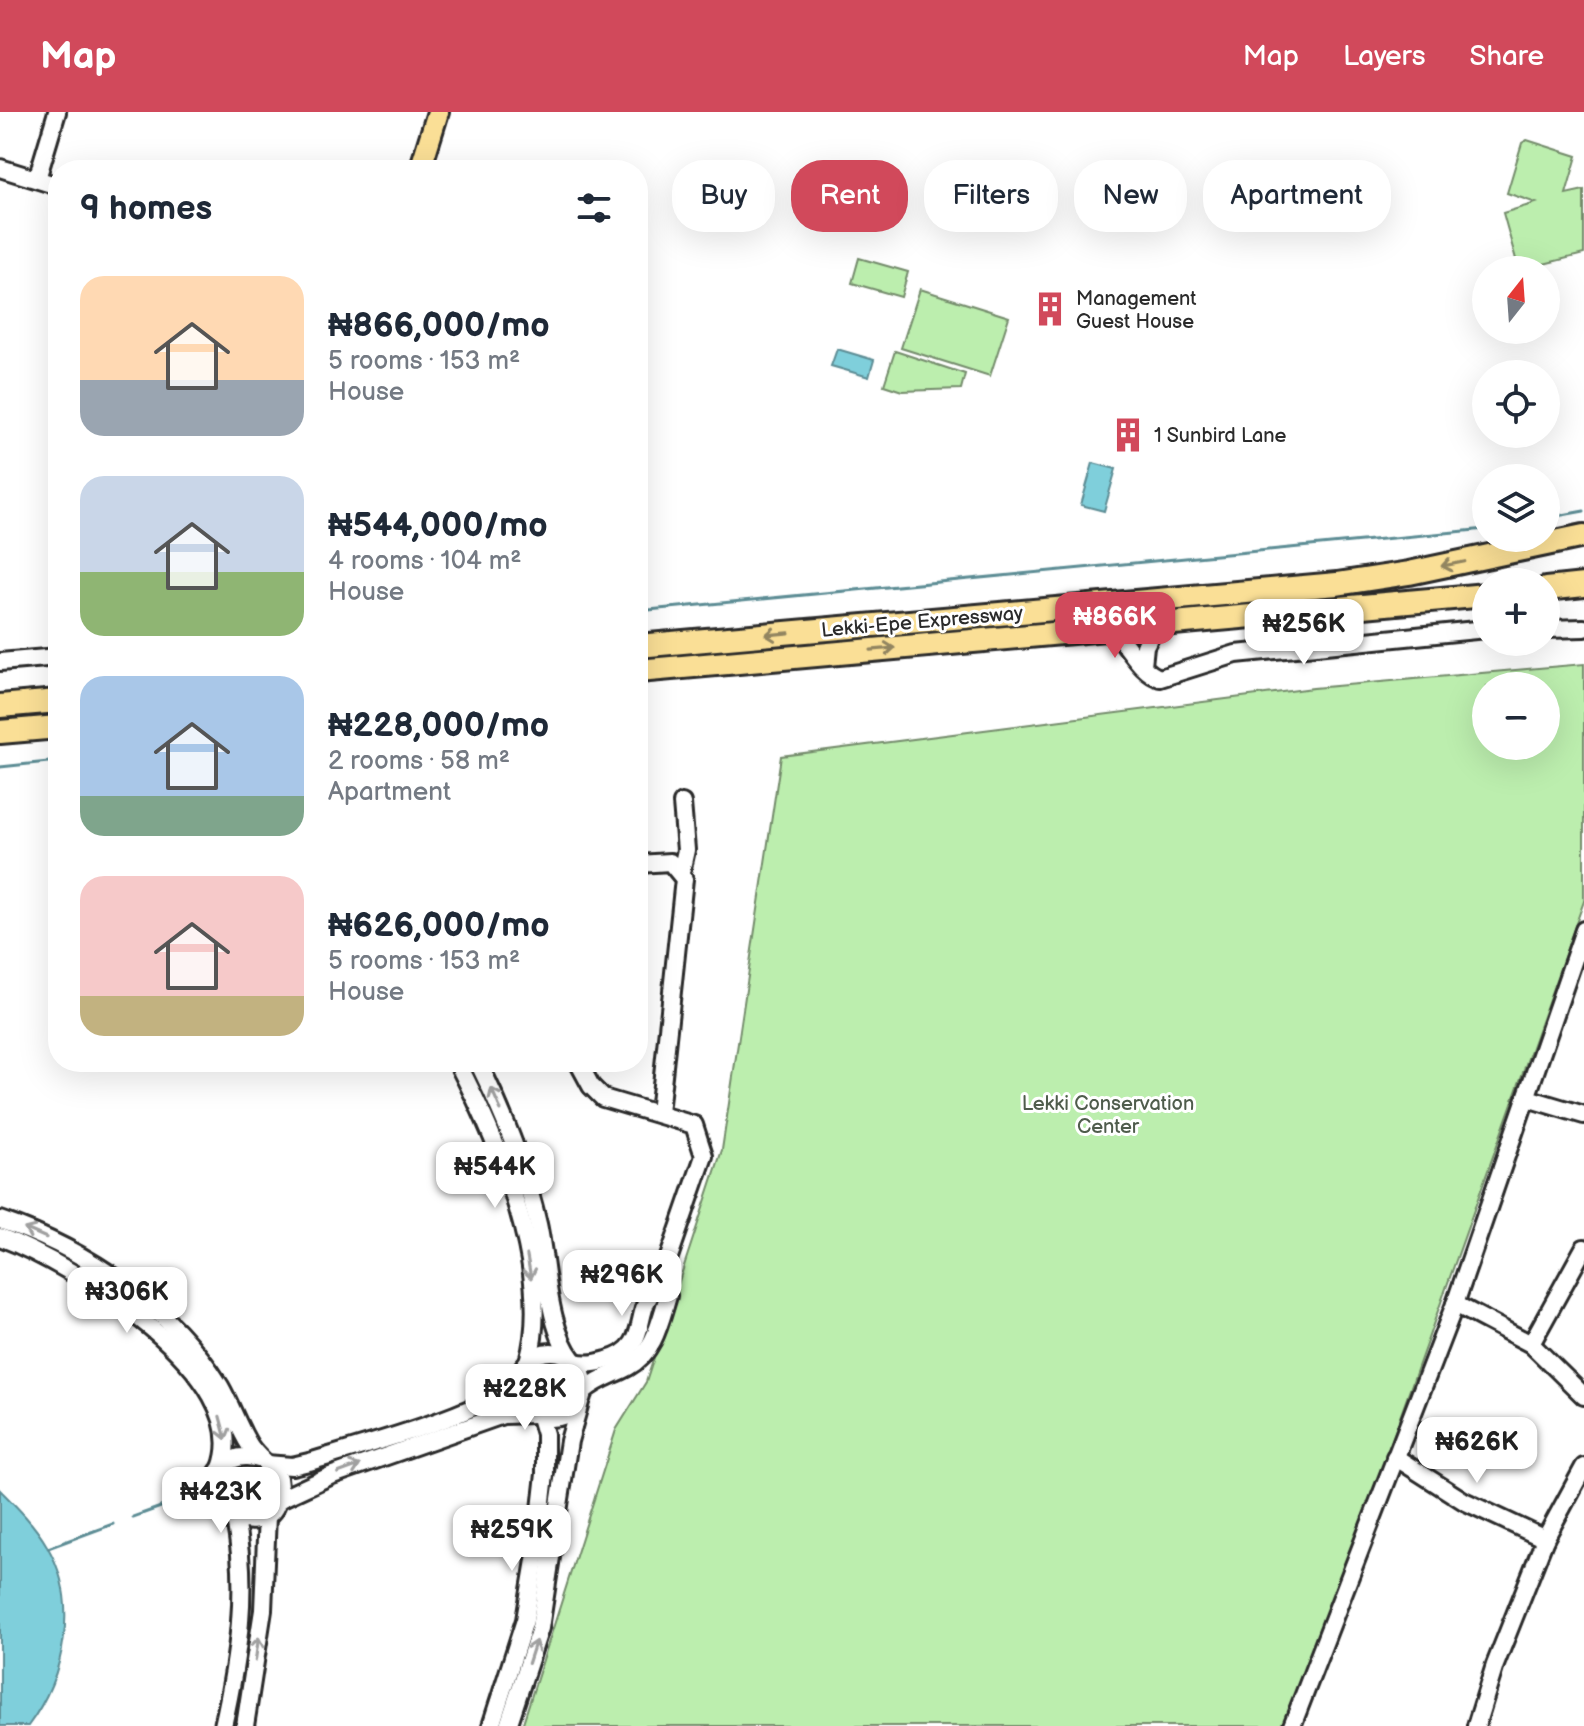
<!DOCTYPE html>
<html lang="en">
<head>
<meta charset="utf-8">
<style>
	body { margin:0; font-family:"Balsamiq Sans",sans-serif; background:#f2f2f3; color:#1f2937; height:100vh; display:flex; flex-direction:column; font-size:30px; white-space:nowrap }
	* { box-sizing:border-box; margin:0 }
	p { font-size:26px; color:#747a83 }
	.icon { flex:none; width:44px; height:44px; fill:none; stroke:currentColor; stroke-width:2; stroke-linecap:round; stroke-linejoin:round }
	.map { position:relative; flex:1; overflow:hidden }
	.sheet { position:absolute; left:48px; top:48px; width:600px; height:912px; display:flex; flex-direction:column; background:#fff; border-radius:32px; box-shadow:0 8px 32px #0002 }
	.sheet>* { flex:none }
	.hud { position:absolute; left:672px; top:48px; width:760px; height:72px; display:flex; gap:16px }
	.needle { width:52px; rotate:17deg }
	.fabs { position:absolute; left:1472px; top:144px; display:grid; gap:16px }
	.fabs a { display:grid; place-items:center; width:88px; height:88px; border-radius:50%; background:#fff; box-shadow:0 8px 32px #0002; font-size:40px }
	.price { position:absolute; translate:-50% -68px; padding:0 18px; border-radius:16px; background:#fff; color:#222; font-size:26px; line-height:52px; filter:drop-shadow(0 2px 4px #0008) }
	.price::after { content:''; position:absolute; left:50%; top:48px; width:24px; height:18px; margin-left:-12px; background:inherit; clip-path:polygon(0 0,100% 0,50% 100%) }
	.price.selected { background:#d1495b; color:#fff }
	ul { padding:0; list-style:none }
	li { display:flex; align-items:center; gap:24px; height:200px; padding:0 32px }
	li span { display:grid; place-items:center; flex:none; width:224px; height:160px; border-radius:24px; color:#555 }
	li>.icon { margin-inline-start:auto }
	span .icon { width:96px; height:96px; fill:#fffc; stroke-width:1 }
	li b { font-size:34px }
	h2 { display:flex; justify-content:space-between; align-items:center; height:96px; padding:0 32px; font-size:34px }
	.tag { padding:0 28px; border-radius:32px; background:#fff; box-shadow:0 8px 32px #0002; font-size:28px; line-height:72px }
	.tag.selected { background:#d1495b; color:#fff }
	header { display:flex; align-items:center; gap:48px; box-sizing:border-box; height:112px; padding:0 40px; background:#d1495b; color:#fff }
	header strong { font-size:38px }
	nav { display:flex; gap:44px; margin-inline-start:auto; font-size:28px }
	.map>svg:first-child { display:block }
	.green { fill:#bceeae; stroke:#748c6c; stroke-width:2; fill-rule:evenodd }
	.water { fill:#7fcfdb; stroke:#5d8d95; stroke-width:2 }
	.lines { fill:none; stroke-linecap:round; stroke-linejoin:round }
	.stream { stroke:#5d8d95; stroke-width:3 }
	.minor-casing { stroke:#2b2b2b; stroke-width:22 }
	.major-casing { stroke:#2b2b2b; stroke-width:26 }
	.highway-casing { stroke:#2b2b2b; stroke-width:28 }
	.minor { stroke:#fff; stroke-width:16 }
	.major { stroke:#fadf96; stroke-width:20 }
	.highway { stroke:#fadf96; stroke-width:22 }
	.oneway { stroke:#928560 }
	.oneway2 { stroke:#a0a0a0 }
	.labels { text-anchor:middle; stroke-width:6; stroke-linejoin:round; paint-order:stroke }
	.poi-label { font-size:20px; fill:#2b2b2b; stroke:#fff; text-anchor:start }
	.street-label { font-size:20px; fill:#2b2b2b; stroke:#fff }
	.park-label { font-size:20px; fill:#4f5c4c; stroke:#fff }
</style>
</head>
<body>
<header>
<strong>Map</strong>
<nav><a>Map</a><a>Layers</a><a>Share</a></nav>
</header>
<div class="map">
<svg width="1584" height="1614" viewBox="0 0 1584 1614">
	<rect width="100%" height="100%" fill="#fff"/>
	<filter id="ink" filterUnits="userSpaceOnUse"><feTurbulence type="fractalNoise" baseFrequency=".0125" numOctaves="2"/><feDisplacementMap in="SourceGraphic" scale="16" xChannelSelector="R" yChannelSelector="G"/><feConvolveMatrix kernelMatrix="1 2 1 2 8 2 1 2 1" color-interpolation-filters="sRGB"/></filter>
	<g filter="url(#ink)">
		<g class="green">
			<polygon points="1527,28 1577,44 1566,82 1584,78 1584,142 1519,158 1503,101 1536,91 1507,81 1522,31"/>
			<polygon points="859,146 908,160 901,185 852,171"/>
			<polygon points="920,177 1009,205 990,264 901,236"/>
			<polygon points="895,239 965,262 961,277 902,279 884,273"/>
			<path d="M1584,552V789L1290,1614H522L616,1318L646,1270L722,1038L781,644L1313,576ZM1486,574H1546V634H1486Z"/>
		</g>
		<g class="water">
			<polygon points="837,237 874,248 869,265 831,254"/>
			<polygon points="1093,351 1116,357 1104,399 1081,393"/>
			<path d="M0,1378C17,1395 35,1413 47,1434C80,1490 65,1564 28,1614H0Z"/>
		</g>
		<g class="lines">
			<g class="stream">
				<polyline points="1546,406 1584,399"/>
				<polyline points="638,499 1486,417"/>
				<polyline points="0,655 58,649"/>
				<polyline points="133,1405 183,1387"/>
				<polyline points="48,1436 113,1412"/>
			</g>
			<g class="minor-casing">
				<g id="minor">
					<polyline points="0,56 58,74"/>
					<polyline points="37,67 57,0"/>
					<polyline points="1546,517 1584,516"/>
					<path d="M1113,519C1129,533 1140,560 1160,566L1236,542L1486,517"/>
					<polyline points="0,550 58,545"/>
					<polyline points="1143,553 1145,534 1155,515"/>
					<polyline points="638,752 670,750 684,767 659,1001"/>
					<polyline points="681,760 686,738 682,691"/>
					<path d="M457,950C498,1029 554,1161 528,1250"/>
					<path d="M478,950C504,1002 525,1056 538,1112C547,1152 547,1216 573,1248"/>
					<polyline points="1527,986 1584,1003"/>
					<path d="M0,1108C88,1138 170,1194 220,1274C231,1293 238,1315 250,1334C258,1346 270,1353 278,1366C290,1443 179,1401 222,1355C234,1343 248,1343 262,1348"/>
					<path d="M0,1125C71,1152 257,1262 221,1356"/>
					<polyline points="1455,1192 1531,1232 1584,1284"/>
					<polyline points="1531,1232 1584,1136"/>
					<circle cx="551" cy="1273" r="33"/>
					<path d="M575,1250C586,1253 595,1252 607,1248C654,1235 630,1195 659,1174L704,1044L694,1013L603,986L591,974L578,950"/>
					<path d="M584,1279C597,1267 613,1263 628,1255C654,1241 660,1210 668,1184L659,1174"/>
					<polyline points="1395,1345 1464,1389 1545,1427"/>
					<path d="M266,1352L292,1354L309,1350C354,1336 493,1300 518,1266"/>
					<polyline points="278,1388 330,1364 503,1303 534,1302"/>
					<path d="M223,1614C238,1547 249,1476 235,1408"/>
					<polyline points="245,1614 263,1498 267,1403"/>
					<polyline points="491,1614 525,1508 536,1442 545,1362 545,1322 540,1305"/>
					<polyline points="508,1614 540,1516 569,1329 580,1290"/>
					<polyline points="1292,1614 1455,1192 1584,818"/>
					<polyline points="1476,1614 1495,1553 1545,1427 1584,1355"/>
				</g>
			</g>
			<g class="major-casing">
				<polyline id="major" points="420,58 438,0"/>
			</g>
			<g class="highway-casing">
				<g id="highway">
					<polyline points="1546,477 1584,473"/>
					<polyline points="638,534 1337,472 1409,461 1584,424"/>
					<polyline points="638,559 1486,483"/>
					<polyline points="0,594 58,589"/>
					<polyline points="0,620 58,615"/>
				</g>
			</g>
			<use href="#minor" class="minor"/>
			<use href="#major" class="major"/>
			<use href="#highway" class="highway"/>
		</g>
		<defs><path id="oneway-shaft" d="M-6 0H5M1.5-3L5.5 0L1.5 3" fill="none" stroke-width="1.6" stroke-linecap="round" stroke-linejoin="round" transform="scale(2)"/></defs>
		<g class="oneway">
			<use href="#oneway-shaft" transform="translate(1453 452) rotate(169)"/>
			<use href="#oneway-shaft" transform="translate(777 522) rotate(175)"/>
			<use href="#oneway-shaft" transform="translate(883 537) rotate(-5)"/>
		</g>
		<g class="oneway2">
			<use href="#oneway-shaft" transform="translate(496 987) rotate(-114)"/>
			<use href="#oneway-shaft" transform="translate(35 1121) rotate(-157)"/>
			<use href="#oneway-shaft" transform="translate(529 1155) rotate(80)"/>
			<use href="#oneway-shaft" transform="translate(223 1316) rotate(75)"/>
			<use href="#oneway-shaft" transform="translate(349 1357) rotate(-20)"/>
			<use href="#oneway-shaft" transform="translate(257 1537) rotate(-82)"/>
			<use href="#oneway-shaft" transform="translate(532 1540) rotate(-72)"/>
		</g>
	</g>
	<defs>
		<g id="building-bare" transform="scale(2.76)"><path d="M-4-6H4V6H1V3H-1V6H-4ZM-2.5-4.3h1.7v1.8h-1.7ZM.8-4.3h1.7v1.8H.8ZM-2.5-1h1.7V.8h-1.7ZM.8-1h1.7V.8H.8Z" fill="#d1495b" stroke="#fff" stroke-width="2.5" paint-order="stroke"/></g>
	</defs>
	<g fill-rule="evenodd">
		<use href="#building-bare" x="1050" y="197"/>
		<use href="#building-bare" x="1128" y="323"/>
	</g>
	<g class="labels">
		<g class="poi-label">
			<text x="1076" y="193">Management<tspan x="1076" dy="23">Guest House</tspan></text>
			<text x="1154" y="330">1 Sunbird Lane</text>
		</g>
		<g class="street-label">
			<text transform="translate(922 509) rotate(-5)" y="7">Lekki-Epe Expressway</text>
		</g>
		<g class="park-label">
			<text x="1108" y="998">Lekki Conservation<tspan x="1108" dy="23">Center</tspan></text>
		</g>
	</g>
</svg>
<div class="fabs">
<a><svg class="needle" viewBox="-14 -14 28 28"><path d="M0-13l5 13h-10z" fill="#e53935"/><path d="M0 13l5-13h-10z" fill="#747a83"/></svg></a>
<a><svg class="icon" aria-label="locate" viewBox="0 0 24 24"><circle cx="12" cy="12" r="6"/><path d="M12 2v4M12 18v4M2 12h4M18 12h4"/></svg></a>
<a><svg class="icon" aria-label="layers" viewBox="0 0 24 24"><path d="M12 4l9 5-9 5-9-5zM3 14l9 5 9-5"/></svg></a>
<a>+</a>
<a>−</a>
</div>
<b class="price selected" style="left:1115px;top:548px">₦866K</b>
<b class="price" style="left:1304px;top:555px">₦256K</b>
<b class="price" style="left:495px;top:1098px">₦544K</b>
<b class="price" style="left:622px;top:1206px">₦296K</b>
<b class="price" style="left:127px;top:1223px">₦306K</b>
<b class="price" style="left:525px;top:1320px">₦228K</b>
<b class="price" style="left:1477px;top:1373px">₦626K</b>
<b class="price" style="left:221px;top:1423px">₦423K</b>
<b class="price" style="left:512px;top:1461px">₦259K</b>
<div class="hud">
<a class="tag">Buy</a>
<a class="tag selected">Rent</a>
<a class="tag">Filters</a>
<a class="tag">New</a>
<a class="tag">Apartment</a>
</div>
<section class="sheet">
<h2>9 homes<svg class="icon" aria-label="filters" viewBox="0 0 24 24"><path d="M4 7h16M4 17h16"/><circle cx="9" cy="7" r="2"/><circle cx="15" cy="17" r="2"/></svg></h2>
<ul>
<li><span style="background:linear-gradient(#ffd9b3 65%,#9aa5b1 0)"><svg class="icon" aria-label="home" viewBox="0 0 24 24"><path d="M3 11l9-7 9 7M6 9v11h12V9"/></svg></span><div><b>₦866,000/mo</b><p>5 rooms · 153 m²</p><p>House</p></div></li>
<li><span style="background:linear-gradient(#c9d6e8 60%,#8fb573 0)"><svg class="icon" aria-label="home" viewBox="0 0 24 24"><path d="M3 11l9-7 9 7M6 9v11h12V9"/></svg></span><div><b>₦544,000/mo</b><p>4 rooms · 104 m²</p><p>House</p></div></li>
<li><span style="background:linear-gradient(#a9c7e8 75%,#7fa58c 0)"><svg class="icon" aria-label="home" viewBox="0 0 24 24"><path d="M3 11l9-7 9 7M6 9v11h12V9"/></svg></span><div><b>₦228,000/mo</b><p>2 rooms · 58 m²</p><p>Apartment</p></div></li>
<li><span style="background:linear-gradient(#f6c9c9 75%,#c2b280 0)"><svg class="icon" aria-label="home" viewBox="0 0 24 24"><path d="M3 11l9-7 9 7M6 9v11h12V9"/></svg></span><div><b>₦626,000/mo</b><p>5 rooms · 153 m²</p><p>House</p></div></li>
</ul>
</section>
</div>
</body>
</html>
